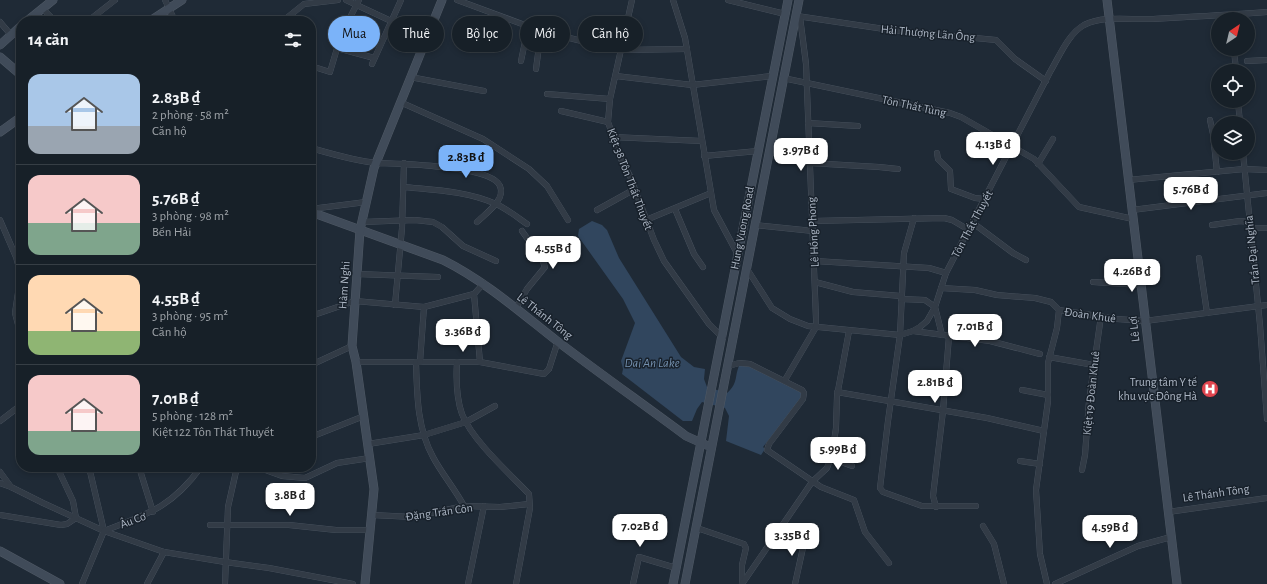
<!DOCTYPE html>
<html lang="vi">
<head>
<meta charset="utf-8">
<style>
	body { margin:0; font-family:"Alegreya Sans",sans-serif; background:#202830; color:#f1f3f6; height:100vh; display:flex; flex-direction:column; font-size:15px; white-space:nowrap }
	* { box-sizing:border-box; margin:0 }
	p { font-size:13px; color:#9ea3a8 }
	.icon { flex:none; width:22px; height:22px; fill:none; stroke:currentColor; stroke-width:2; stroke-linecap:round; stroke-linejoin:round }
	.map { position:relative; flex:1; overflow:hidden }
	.drawer { position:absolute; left:16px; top:16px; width:300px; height:456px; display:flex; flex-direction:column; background:#172028; border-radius:16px; box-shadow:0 2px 6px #0003,0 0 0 1px #363e45 }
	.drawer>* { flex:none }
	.guide { position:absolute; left:328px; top:16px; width:380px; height:36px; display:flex; gap:8px }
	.needle { width:26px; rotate:35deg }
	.tools { position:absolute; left:1211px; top:12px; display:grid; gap:8px }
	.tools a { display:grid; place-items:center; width:44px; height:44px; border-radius:50%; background:#172028; box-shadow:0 2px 6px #0003,0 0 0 1px #363e45; font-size:20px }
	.price { position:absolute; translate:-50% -34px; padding:0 9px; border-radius:8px; background:#fff; color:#222; font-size:13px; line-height:26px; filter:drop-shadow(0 1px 2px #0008) }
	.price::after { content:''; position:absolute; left:50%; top:24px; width:12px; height:9px; margin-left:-6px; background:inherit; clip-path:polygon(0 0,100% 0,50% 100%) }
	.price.selected { background:#7bb3f9; color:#111 }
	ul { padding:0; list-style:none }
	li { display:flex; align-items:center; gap:12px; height:100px; padding:0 12px }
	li+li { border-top:1px solid #363e45 }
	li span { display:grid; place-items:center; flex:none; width:112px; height:80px; border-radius:12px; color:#555 }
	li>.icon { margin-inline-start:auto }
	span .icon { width:48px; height:48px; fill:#fffc; stroke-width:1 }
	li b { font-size:17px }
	h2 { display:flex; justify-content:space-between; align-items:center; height:48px; padding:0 12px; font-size:17px }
	.chip { padding:0 14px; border-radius:18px; background:#172028; box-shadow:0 2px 6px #0003,0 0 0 1px #363e45; font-size:14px; line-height:36px }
	.chip.selected { background:#7bb3f9; color:#111 }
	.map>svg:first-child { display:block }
	.water { fill:#31465e }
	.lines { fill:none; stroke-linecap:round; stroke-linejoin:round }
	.street-casing { stroke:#4f5965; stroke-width:6 }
	.secondary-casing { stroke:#4f5965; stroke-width:9 }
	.street { stroke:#323b46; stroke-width:5.5 }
	.secondary { stroke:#404b59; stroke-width:8 }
	.labels { text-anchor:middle; stroke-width:3; stroke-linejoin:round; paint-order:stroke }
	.street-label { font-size:12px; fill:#acb6c4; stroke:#18212b }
	.poi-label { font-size:12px; fill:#acb6c4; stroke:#18212b; text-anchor:end }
	.water-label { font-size:13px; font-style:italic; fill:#738fad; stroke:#18212b }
</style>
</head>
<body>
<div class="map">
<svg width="1267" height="584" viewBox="0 0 1267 584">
	<rect width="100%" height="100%" fill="#1f2a36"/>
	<path class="water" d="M592,221L602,225L607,230L619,258L681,357L694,367L705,369L704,379L707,387L727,393C739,383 734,375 740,364L745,363L805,394L763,447L765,449L761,455L726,441L729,416L725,408L702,402L697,409L692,421H683L622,374L623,369L621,361L635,323L623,299L578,236L579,229Z"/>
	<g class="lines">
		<g class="street-casing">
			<g id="street">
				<polyline points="165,0 175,21"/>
				<polyline points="346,0 391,21"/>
				<polyline points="457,0 541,31 598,45 622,50 687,49"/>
				<polyline points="632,0 610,99 608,122 621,159 630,176 654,240 664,261 709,324 723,338"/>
				<polyline points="673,0 685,38 714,210 738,255"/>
				<polyline points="728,0 785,14"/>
				<polyline points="42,8 55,21"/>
				<polyline points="797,16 891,30 996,40 1015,59 1046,81"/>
				<polyline points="88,21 115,0"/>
				<polyline points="283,21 304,4 338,0"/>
				<polyline points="0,22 11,35"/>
				<polyline points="337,48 374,58"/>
				<polyline points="1234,49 1236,71"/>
				<polyline points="521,61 528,27"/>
				<polyline points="1247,61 1267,60"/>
				<polyline points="372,64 401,0"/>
				<polyline points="311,66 330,72 341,35 359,0"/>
				<polyline points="536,69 541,31"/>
				<polyline points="616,76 692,85 772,76"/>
				<polyline points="410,77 484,91"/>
				<polyline points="783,78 950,113 961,117 1034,159 1079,207 1133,219"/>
				<polyline points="547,94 610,99"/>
				<polyline points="1238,101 1240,123"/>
				<polyline points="400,102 483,139 529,169 547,186 568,220"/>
				<polyline points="561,111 608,122"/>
				<polyline points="17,120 21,126"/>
				<polyline points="1210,120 1213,134 1217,172"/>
				<polyline points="808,123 858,126"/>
				<polyline points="612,137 702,141"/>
				<polyline points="770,147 809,143"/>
				<path d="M311,148C332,154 355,161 377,163C398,164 491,165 500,186C506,200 486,213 477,222"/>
				<polyline points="937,153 938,159 950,171 951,189 975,198 985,199"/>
				<polyline points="1243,153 1260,325 1267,419"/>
				<polyline points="704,156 758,151"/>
				<polyline points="809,163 879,167 898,169"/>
				<polyline points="1038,164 1053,139"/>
				<polyline points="1128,180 1244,169 1267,170"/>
				<path d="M404,187C434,190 467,191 496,204C507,209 517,217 527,224"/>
				<polyline points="311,209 366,202"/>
				<polyline points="675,209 694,254 703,267"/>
				<polyline points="597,210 635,189"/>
				<polyline points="1132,210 1267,193"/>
				<polyline points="914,218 904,253 900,335 888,421 880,488 883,492 922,506 976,506"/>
				<polyline points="0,220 16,257 19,268 20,279 15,313 21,336"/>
				<polyline points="646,220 711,193"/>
				<polyline points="813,221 944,218 952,220 969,230"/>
				<polyline points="362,222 415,220 433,222 442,227 463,246 496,261"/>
				<polyline points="973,223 1013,253 1026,260"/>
				<polyline points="755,225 813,231"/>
				<polyline points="1212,225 1240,221 1249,222"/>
				<polyline points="1250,228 1267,228"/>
				<polyline points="1199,258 1207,313"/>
				<polyline points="815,261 929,268 946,273"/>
				<path d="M747,269L772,308L790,319L808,326L900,335L913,331L920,327L927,321L935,307L946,273L1050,72C1059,57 1068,34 1084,25C1104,15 1130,20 1151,19C1189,17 1228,15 1267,12"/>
				<polyline points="357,274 438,277"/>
				<polyline points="815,282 853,292 901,296"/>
				<polyline points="1093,282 1141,285"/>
				<polyline points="941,288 975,290 997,295 1035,298 1051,302 1059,310 1117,319 1145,321 1267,305"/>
				<polyline points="474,294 480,362"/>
				<polyline points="901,299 925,300 935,307 942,335"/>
				<polyline points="395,305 402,228 404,163"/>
				<polyline points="516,308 527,289 545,267 542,259 522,231"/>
				<polyline points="311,316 355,301 424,307 474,294 484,283"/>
				<polyline points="913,331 990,341 1040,354"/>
				<polyline points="1049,357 1094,365"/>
				<polyline points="356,362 480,362 544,374 549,369 558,341"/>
				<path d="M416,362C417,394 417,428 433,457C442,474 455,489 464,506"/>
				<polyline points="420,362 424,307"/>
				<path d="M457,362C456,379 456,397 462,414C472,440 509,473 529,494L530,508L516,584"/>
				<polyline points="311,365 352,346"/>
				<polyline points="729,366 739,363 750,364 802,390 804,393 803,399 769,444 767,450 821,487 854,500 865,532 889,563"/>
				<polyline points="785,380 816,327 816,319 806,64 800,17"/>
				<polyline points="1022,390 1048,395"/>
				<polyline points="837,392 987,418 1044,431"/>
				<polyline points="0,421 21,405"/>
				<polyline points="311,437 364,416"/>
				<polyline points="368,444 424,435 466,422 495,406"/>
				<polyline points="830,458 852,466"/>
				<polyline points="1020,461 1040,464"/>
				<polyline points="89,467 104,531"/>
				<polyline points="139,467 153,512"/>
				<polyline points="257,467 282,476 305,478 337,463 370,458"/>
				<polyline points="1082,470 1085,455 1089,401 1101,316"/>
				<polyline points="0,472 11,487"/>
				<polyline points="0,483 11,487 43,503 104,531 164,552 225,562 269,568 353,584"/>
				<polyline points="936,507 933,496 943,411 949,336"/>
				<polyline points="1168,512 1267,498"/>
				<polyline points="0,515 61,525 67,524 76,518 73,501 57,467"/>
				<polyline points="372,515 413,517 464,506 500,507 529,504"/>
				<polyline points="210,525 289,525 336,530 370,530"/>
				<polyline points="983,526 994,544 1004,584"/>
				<polyline points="695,530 700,529 744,544 746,548 742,565 742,584"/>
				<path d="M82,584L104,531C148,514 172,507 201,467"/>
				<polyline points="147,584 164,552"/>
				<polyline points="225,584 228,507 237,467"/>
				<polyline points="468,584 484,506"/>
				<polyline points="633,584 639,557 676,568"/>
				<polyline points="742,584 812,482 827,468 832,455 836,428 837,396 849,331"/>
				<polyline points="795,584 806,534"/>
				<polyline points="1047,584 1040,554 1036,490 1048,401 1048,363 1057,328 1059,310"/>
				<polyline points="1055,584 1138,546 1171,537"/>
			</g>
		</g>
		<g class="secondary-casing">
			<g id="secondary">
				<polyline points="1107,0 1177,584"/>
				<polyline points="27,21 53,0"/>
				<polyline points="150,21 182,0"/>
				<polyline points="0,45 21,26"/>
				<polyline points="0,57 21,75"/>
				<polyline points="0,132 21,117"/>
				<path d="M311,212L443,260C485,281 520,312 557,341C599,373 643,404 686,436L706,445"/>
				<polyline points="0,551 60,584"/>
				<polyline points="365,584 374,489 356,362 352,346 360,230 374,168 442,0"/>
				<polyline points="673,584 788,0"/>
				<polyline points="685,584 799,0"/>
			</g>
		</g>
		<use href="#street" class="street"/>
		<use href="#secondary" class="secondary"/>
	</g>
	<defs>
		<g id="hospital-disc" transform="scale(0.9)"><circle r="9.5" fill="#e0444e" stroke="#18212b"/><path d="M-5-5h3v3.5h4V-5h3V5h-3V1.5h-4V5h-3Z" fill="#fff"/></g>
	</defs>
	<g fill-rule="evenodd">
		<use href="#hospital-disc" x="1210" y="389"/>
	</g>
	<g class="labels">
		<g class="street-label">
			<text transform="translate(928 33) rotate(5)" y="4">Hải Thượng Lãn Ông</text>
			<text transform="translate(914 106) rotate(12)" y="4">Tôn Thất Tùng</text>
			<text transform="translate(630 179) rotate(69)" y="4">Kiệt 38 Tôn Thất Thuyết</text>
			<text transform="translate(972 224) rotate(-62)" y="4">Tôn Thất Thuyết</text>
			<text transform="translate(742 228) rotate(-79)" y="4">Hung Vuong Road</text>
			<text transform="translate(813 232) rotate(-93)" y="4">Lê Hồng Phong</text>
			<text transform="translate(1252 250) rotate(-96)" y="4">Trần Đại Nghĩa</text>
			<text transform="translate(344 285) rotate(-86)" y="4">Hàm Nghi</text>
			<text transform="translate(1090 315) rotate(8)" y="4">Đoàn Khuê</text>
			<text transform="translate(545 316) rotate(38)" y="4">Lê Thánh Tông</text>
			<text transform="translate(1134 329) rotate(-97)" y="4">Lê Lợi</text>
			<text transform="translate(1091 393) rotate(-84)" y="4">Kiệt 19 Đoàn Khuê</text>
			<text transform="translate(1216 493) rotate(-8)" y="4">Lê Thánh Tông</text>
			<text transform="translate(439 512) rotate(-8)" y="4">Đặng Trần Côn</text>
			<text transform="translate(133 520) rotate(-21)" y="4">Âu Cơ</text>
		</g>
		<g class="poi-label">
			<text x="1197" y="386">Trung tâm Y tế<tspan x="1197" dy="14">khu vực Đông Hà</tspan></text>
		</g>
		<g class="water-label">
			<text x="652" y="367">Dai An Lake</text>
		</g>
	</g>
</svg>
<div class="tools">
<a><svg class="needle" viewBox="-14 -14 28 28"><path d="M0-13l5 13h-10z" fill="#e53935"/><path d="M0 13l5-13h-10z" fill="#9ea3a8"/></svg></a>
<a><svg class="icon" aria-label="locate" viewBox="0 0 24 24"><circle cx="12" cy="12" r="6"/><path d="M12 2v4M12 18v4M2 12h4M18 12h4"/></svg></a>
<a><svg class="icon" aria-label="layers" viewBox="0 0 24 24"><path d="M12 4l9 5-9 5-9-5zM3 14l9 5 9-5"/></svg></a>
</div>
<b class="price" style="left:993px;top:166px">4.13B ₫</b>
<b class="price" style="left:801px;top:172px">3.97B ₫</b>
<b class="price selected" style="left:466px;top:179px">2.83B ₫</b>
<b class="price" style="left:1191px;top:211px">5.76B ₫</b>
<b class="price" style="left:553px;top:270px">4.55B ₫</b>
<b class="price" style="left:1132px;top:293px">4.26B ₫</b>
<b class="price" style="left:975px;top:348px">7.01B ₫</b>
<b class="price" style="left:463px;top:353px">3.36B ₫</b>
<b class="price" style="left:935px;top:404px">2.81B ₫</b>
<b class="price" style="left:838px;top:471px">5.99B ₫</b>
<b class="price" style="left:290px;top:517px">3.8B ₫</b>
<b class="price" style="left:640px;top:548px">7.02B ₫</b>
<b class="price" style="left:1110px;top:549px">4.59B ₫</b>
<b class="price" style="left:792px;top:557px">3.35B ₫</b>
<div class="guide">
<a class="chip selected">Mua</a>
<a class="chip">Thuê</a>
<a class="chip">Bộ lọc</a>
<a class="chip">Mới</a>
<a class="chip">Căn hộ</a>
</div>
<section class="drawer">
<h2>14 căn<svg class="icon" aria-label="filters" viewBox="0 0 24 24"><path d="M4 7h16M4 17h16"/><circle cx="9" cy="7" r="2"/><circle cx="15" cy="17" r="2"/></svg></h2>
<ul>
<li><span style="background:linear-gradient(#a9c7e8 65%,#9aa5b1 0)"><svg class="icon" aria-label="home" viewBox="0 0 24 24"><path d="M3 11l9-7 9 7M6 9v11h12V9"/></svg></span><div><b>2.83B ₫</b><p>2 phòng · 58 m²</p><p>Căn hộ</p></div></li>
<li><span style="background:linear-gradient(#f6c9c9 60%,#7fa58c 0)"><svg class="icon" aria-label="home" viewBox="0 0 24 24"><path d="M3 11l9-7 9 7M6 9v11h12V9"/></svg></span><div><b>5.76B ₫</b><p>3 phòng · 98 m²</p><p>Bến Hải</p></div></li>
<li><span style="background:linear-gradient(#ffd9b3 70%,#8fb573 0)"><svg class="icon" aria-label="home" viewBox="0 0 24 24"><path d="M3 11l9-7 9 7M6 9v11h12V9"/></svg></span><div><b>4.55B ₫</b><p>3 phòng · 95 m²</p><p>Căn hộ</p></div></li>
<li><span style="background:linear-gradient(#f6c9c9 70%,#7fa58c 0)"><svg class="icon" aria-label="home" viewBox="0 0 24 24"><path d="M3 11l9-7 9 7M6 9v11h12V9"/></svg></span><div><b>7.01B ₫</b><p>5 phòng · 128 m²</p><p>Kiệt 122 Tôn Thất Thuyết</p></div></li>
</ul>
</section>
</div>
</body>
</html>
